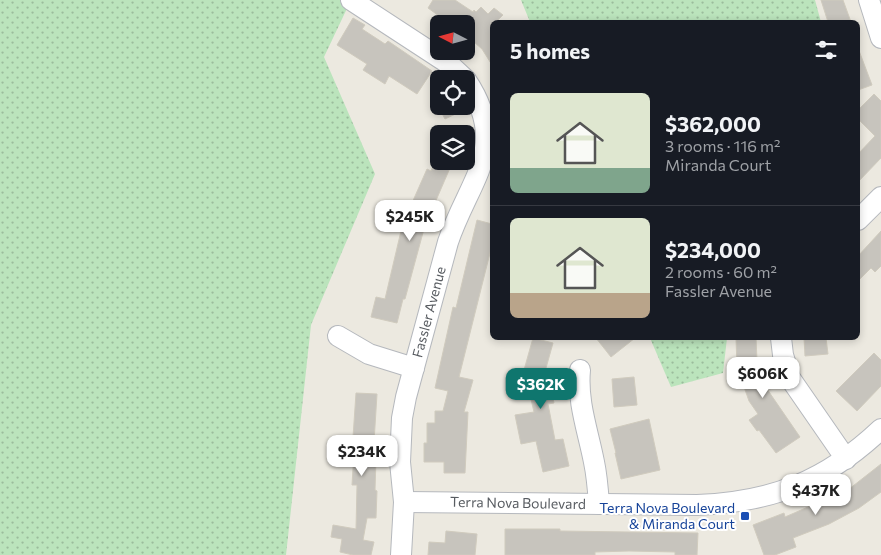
<!DOCTYPE html>
<html lang="en">
<head>
<meta charset="utf-8">
<style>
	body { margin:0; font-family:Commissioner,sans-serif; background:#242831; color:#f1f3f6; height:100vh; display:flex; flex-direction:column; font-size:19px; white-space:nowrap }
	* { box-sizing:border-box; margin:0 }
	p { font-size:16px; color:#9ea1a6 }
	.icon { flex:none; width:28px; height:28px; fill:none; stroke:currentColor; stroke-width:2; stroke-linecap:round; stroke-linejoin:round }
	.map { position:relative; flex:1; overflow:hidden }
	.panel { position:absolute; left:490px; top:20px; width:370px; height:320px; display:flex; flex-direction:column; background:#171b24; border-radius:8px; box-shadow:0 2px 8px #0003 }
	.panel>* { flex:none }
	.needle { width:32px; rotate:276deg }
	.fabs { position:absolute; left:430px; top:15px; display:grid; gap:10px }
	.fabs a { display:grid; place-items:center; width:45px; height:45px; border-radius:8px; background:#171b24; box-shadow:0 2px 8px #0003; font-size:25px }
	.price { position:absolute; translate:-50% -42px; padding:0 11px; border-radius:10px; background:#fff; color:#222; font-size:16px; line-height:32px; filter:drop-shadow(0 1px 2px #0008) }
	.price::after { content:''; position:absolute; left:50%; top:30px; width:15px; height:11px; margin-left:-8px; background:inherit; clip-path:polygon(0 0,100% 0,50% 100%) }
	.price.selected { background:#0f766e; color:#fff }
	ul { padding:0; list-style:none }
	li { display:flex; align-items:center; gap:15px; height:125px; padding:0 20px }
	li+li { border-top:1px solid #363941 }
	li span { display:grid; place-items:center; flex:none; width:140px; height:100px; border-radius:8px; color:#555 }
	li>.icon { margin-inline-start:auto }
	span .icon { width:60px; height:60px; fill:#fffc; stroke-width:1 }
	li b { font-size:21px }
	h2 { display:flex; justify-content:space-between; align-items:center; height:60px; padding:0 20px; font-size:21px }
	.map>svg:first-child { display:block }
	.grass { fill:url(#grass-dots) }
	.building { fill:#c7c4bd; stroke:#d0cbbe }
	.lines { fill:none; stroke-linecap:round; stroke-linejoin:round }
	.minor-casing { stroke:#b5b8bd; stroke-width:22 }
	.minor { stroke:#fff; stroke-width:20 }
	.transit-dot { fill:#1a4fb4; stroke:#fff; stroke-width:2 }
	.labels { text-anchor:middle; stroke-width:4; stroke-linejoin:round; paint-order:stroke }
	.street-label { font-size:14px; fill:#585c61; stroke:#fff }
	.transit-label { font-size:14px; fill:#164399; stroke:#fff; text-anchor:end }
</style>
</head>
<body>
<div class="map">
<svg width="881" height="555" viewBox="0 0 881 555">
	<defs>
		<pattern id="grass-dots" width="8" height="8" patternUnits="userSpaceOnUse" patternTransform="scale(1.25)"><rect width="8" height="8" fill="#bbe4bc"/><path d="M2 2h.1M6 6h.1" fill="none" stroke="#9bbc9c" stroke-width="1.8" stroke-linecap="round"/></pattern>
	</defs>
	<rect width="100%" height="100%" fill="#ece9e0"/>
	<g class="grass">
		<polygon points="0,0 351,0 324,57 375,174 311,325 286,555 0,555"/>
		<polygon points="521,0 815,0 821,22 530,22"/>
		<polygon points="650,338 727,338 723,373 671,387"/>
	</g>
	<g class="building">
		<polygon points="433,0 455,0 473,12 474,10 476,12 481,7 488,14 494,8 503,15 496,22 492,22 492,65 482,49 466,35 466,24 450,24 428,8"/>
		<polygon points="821,0 843,0 851,22 828,22"/>
		<polygon points="353,18 365,25 362,29 385,44 388,41 432,71 417,94 389,76 385,84 363,70 367,64 337,45"/>
		<polygon points="858,48 872,85 858,90"/>
		<polygon points="874,94 881,101 881,158 858,182 858,154 875,136 858,119 858,110"/>
		<polygon points="438,106 467,106 468,108 445,119"/>
		<polygon points="435,161 453,161 434,205 431,203 405,299 403,299 397,323 371,317 376,297 385,299 401,231 397,230 401,210 408,212 427,169 431,171"/>
		<polygon points="477,220 492,224 492,245 459,377 473,380 464,412 468,412 465,473 444,473 444,462 424,462 424,443 427,443 427,423 435,423 435,411 443,411 448,391 435,388 453,307 456,308"/>
		<polygon points="881,231 881,266 875,272 871,268 858,281 858,256"/>
		<polygon points="533,338 553,343 546,368 554,403 548,404 555,440 563,439 569,466 543,472 536,441 521,444 515,415 534,412 524,370"/>
		<polygon points="596,338 635,338 611,357"/>
		<polygon points="736,338 756,338 757,361 767,389 800,437 776,453 759,430 757,431 749,420 758,414 749,401 737,367"/>
		<polygon points="804,338 826,338 828,354 805,356"/>
		<polygon points="874,353 881,360 881,386 857,411 836,391"/>
		<polygon points="634,377 637,405 614,407 612,379"/>
		<polygon points="356,393 377,394 373,458 376,458 375,490 377,491 376,518 367,518 363,540 374,542 371,555 353,555 340,552 342,539 331,537 333,525 356,529 357,485 352,485 354,452 352,452"/>
		<polygon points="649,419 660,470 621,479 615,453 616,453 610,429"/>
		<polygon points="881,464 881,492 859,508 829,524 793,538 796,547 775,555 764,555 753,525 784,513 785,517 815,504 816,506 843,491 844,493"/>
		<polygon points="505,529 560,529 560,531 698,533 697,555 675,555 675,552 629,551 595,552 595,555 505,555"/>
		<polygon points="446,531 477,534 475,555 428,555 429,542 445,543"/>
	</g>
	<g class="lines">
		<g class="minor-casing">
			<g id="minor">
				<polyline points="351,0 449,64 465,79"/>
				<polyline points="869,0 881,38"/>
				<polyline points="858,220 881,197"/>
				<polyline points="338,336 369,354 414,368"/>
				<polyline points="781,338 783,355 790,378 846,459"/>
				<path d="M580,370C577,402 588,431 594,462C597,476 598,490 599,504"/>
				<path d="M404,502L697,505C773,502 826,481 881,429"/>
				<path d="M401,555L404,502L400,462L402,418L406,397L448,242C469,179 511,147 466,80"/>
			</g>
		</g>
		<use href="#minor" class="minor"/>
	</g>
	<rect class="transit-dot" x="740" y="511" width="10" height="10" rx="2.5"/>
	<g class="labels">
		<g class="street-label">
			<text transform="translate(429 312) rotate(-75)" y="5">Fassler Avenue</text>
			<text transform="translate(518 503) rotate(1)" y="5">Terra Nova Boulevard</text>
		</g>
		<g class="transit-label">
			<text x="735" y="513">Terra Nova Boulevard<tspan x="735" dy="16">&amp; Miranda Court</tspan></text>
		</g>
	</g>
</svg>
<div class="fabs">
<a><svg class="needle" viewBox="-14 -14 28 28"><path d="M0-13l5 13h-10z" fill="#e53935"/><path d="M0 13l5-13h-10z" fill="#9ea1a6"/></svg></a>
<a><svg class="icon" aria-label="locate" viewBox="0 0 24 24"><circle cx="12" cy="12" r="6"/><path d="M12 2v4M12 18v4M2 12h4M18 12h4"/></svg></a>
<a><svg class="icon" aria-label="layers" viewBox="0 0 24 24"><path d="M12 4l9 5-9 5-9-5zM3 14l9 5 9-5"/></svg></a>
</div>
<b class="price" style="left:410px;top:242px">$245K</b>
<b class="price" style="left:763px;top:399px">$606K</b>
<b class="price selected" style="left:541px;top:410px">$362K</b>
<b class="price" style="left:362px;top:477px">$234K</b>
<b class="price" style="left:816px;top:516px">$437K</b>
<section class="panel">
<h2>5 homes<svg class="icon" aria-label="filters" viewBox="0 0 24 24"><path d="M4 7h16M4 17h16"/><circle cx="9" cy="7" r="2"/><circle cx="15" cy="17" r="2"/></svg></h2>
<ul>
<li><span style="background:linear-gradient(#dfe7d0 75%,#7fa58c 0)"><svg class="icon" aria-label="home" viewBox="0 0 24 24"><path d="M3 11l9-7 9 7M6 9v11h12V9"/></svg></span><div><b>$362,000</b><p>3 rooms · 116 m²</p><p>Miranda Court</p></div></li>
<li><span style="background:linear-gradient(#dfe7d0 75%,#b9a48a 0)"><svg class="icon" aria-label="home" viewBox="0 0 24 24"><path d="M3 11l9-7 9 7M6 9v11h12V9"/></svg></span><div><b>$234,000</b><p>2 rooms · 60 m²</p><p>Fassler Avenue</p></div></li>
</ul>
</section>
</div>
</body>
</html>
